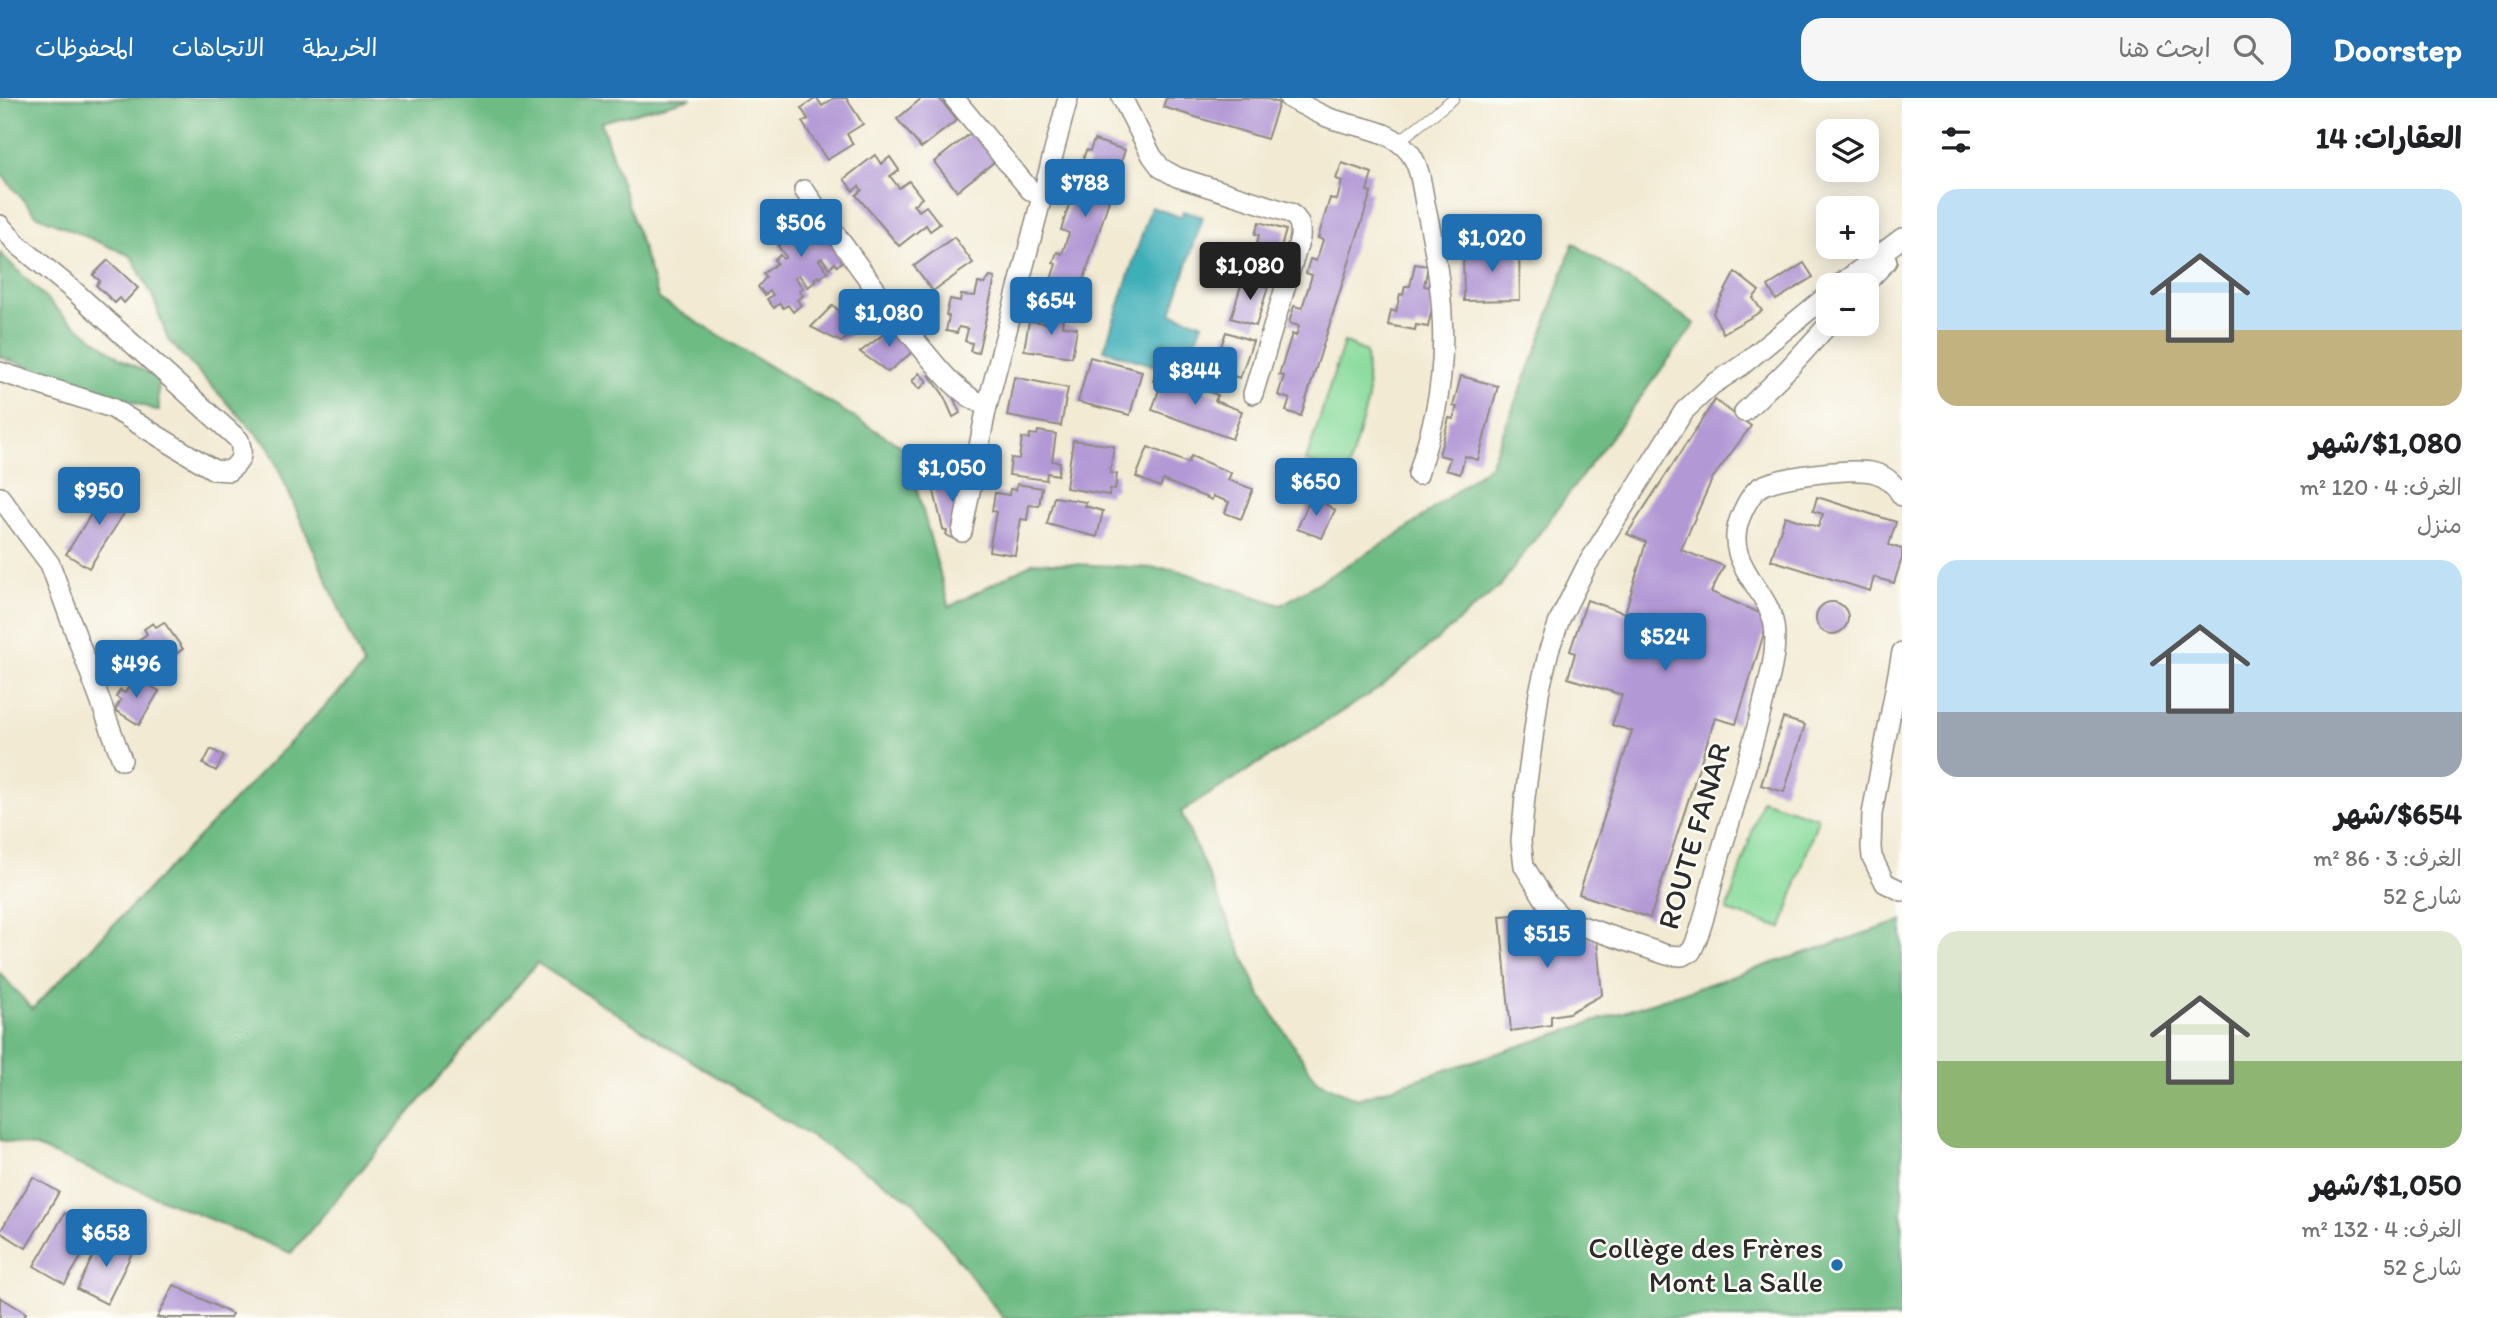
<!DOCTYPE html>
<html lang="ar">
<head>
<meta charset="utf-8">
<style>
	body { margin:0; font-family:Itim,"Playpen Sans Arabic",sans-serif; background:#f6f6f6; color:#202124; direction:rtl; height:100vh; display:flex; flex-direction:column; font-size:26px; white-space:nowrap }
	* { box-sizing:border-box; margin:0 }
	p { font-size:23px; color:#757577 }
	.icon { flex:none; width:38px; height:38px; fill:none; stroke:currentColor; stroke-width:2; stroke-linecap:round; stroke-linejoin:round }
	.map { position:relative; flex:1; overflow:hidden; direction:ltr }
	.sheet { display:flex; flex-direction:column; background:#fff; width:595px }
	.sheet>* { flex:none }
	.tools { position:absolute; left:1816px; top:21px; display:grid; gap:14px }
	.tools a { display:grid; place-items:center; width:63px; height:63px; border-radius:14px; background:#fff; box-shadow:0 4px 18px #0003; font-size:35px }
	.price { position:absolute; translate:-50% -60px; padding:0 16px; border-radius:7px; background:#1f6fb2; color:#fff; font-size:23px; line-height:46px; filter:drop-shadow(0 2px 4px #0008) }
	.price::after { content:''; position:absolute; left:50%; top:42px; width:21px; height:16px; margin-left:-10px; background:inherit; clip-path:polygon(0 0,100% 0,50% 100%) }
	.price.on { background:#222; color:#fff }
	ul { padding:0; list-style:none }
	li { display:grid; align-content:center; gap:14px; height:371px; padding:0 35px }
	li span { display:grid; place-items:center; height:217px; border-radius:21px; color:#555 }
	li>.icon { margin-inline-start:auto }
	span .icon { width:126px; height:126px; fill:#fffc; stroke-width:1 }
	li b { font-size:30px }
	h2 { display:flex; justify-content:space-between; align-items:center; height:84px; padding:0 35px; font-size:30px }
	header { display:flex; align-items:center; gap:42px; box-sizing:border-box; height:98px; padding:0 35px; background:#1f6fb2; color:#fff }
	header strong { font-size:33px }
	nav { display:flex; gap:38px; margin-inline-start:auto; font-size:24px }
	.search { width:490px; height:63px; background:#f6f6f6; display:flex; align-items:center; gap:18px; box-sizing:border-box; padding:0 24px; border-radius:21px; color:#757577; font-size:26px }
	main { display:flex; flex:1; min-height:0 }
	.map>svg:first-child { display:block }
	.green { fill:#89db9c; stroke:#5a8364; stroke-width:2 }
	.forest { fill:#6ebb84; stroke:#4c7358; stroke-width:2 }
	.water { fill:#3eafb7; stroke:#346d71; stroke-width:2 }
	.building { fill:#b298d5 }
	.lines { fill:none; stroke-linecap:round; stroke-linejoin:round }
	.lane-casing { stroke:#8e8a7f; stroke-width:12 }
	.street-casing { stroke:#8e8a7f; stroke-width:22 }
	.lane { stroke:#fff; stroke-width:10 }
	.street { stroke:#fff; stroke-width:19 }
	.poi-dot { fill:#1f6fb2; stroke:#fdfcf7; stroke-width:2.5 }
	.labels { text-anchor:middle; stroke-width:5; stroke-linejoin:round; paint-order:stroke }
	.street-label { font-size:30px; fill:#2b2b2b; stroke:#fdfcf7 }
	.poi-label { font-size:30px; fill:#2b2b2b; stroke:#fdfcf7; text-anchor:end }
</style>
</head>
<body>
<header>
<strong>Doorstep</strong>
<div class="search"><svg class="icon" aria-label="search" viewBox="0 0 24 24"><circle cx="10" cy="10" r="6"/><path d="M15 15l6 6"/></svg>ابحث هنا</div>
<nav><a>الخريطة</a><a>الاتجاهات</a><a>المحفوظات</a></nav>
</header>
<main>
<section class="sheet">
<h2>العقارات: 14<svg class="icon" aria-label="filters" viewBox="0 0 24 24"><path d="M4 7h16M4 17h16"/><circle cx="9" cy="7" r="2"/><circle cx="15" cy="17" r="2"/></svg></h2>
<ul>
<li><span style="background:linear-gradient(#bfe0f5 65%,#c2b280 0)"><svg class="icon" aria-label="home" viewBox="0 0 24 24"><path d="M3 11l9-7 9 7M6 9v11h12V9"/></svg></span><div><b>$1,080/شهر</b><p>الغرف: 4 · 120 m²</p><p>منزل</p></div></li>
<li><span style="background:linear-gradient(#bfe0f5 70%,#9aa5b1 0)"><svg class="icon" aria-label="home" viewBox="0 0 24 24"><path d="M3 11l9-7 9 7M6 9v11h12V9"/></svg></span><div><b>$654/شهر</b><p>الغرف: 3 · 86 m²</p><p>شارع 52</p></div></li>
<li><span style="background:linear-gradient(#dfe7d0 60%,#8fb573 0)"><svg class="icon" aria-label="home" viewBox="0 0 24 24"><path d="M3 11l9-7 9 7M6 9v11h12V9"/></svg></span><div><b>$1,050/شهر</b><p>الغرف: 4 · 132 m²</p><p>شارع 52</p></div></li>
</ul>
</section>
<div class="map">
<svg width="1902" height="1220" viewBox="0 0 1902 1220">
	<rect width="100%" height="100%" fill="#fdfcf7"/>
	<filter id="ink" filterUnits="userSpaceOnUse"><feTurbulence type="fractalNoise" baseFrequency=".0143" numOctaves="2"/><feDisplacementMap in="SourceGraphic" scale="14" xChannelSelector="R" yChannelSelector="G"/><feConvolveMatrix kernelMatrix="1 2 1 2 8 2 1 2 1" color-interpolation-filters="sRGB"/></filter>
	<filter id="wash" filterUnits="userSpaceOnUse"><feTurbulence type="fractalNoise" baseFrequency=".00686" numOctaves="4" result="noise"/><feDisplacementMap in="SourceGraphic" scale="28" xChannelSelector="R" yChannelSelector="G"/><feGaussianBlur stdDeviation="1.57" result="paint"/><feColorMatrix in="noise" values="0 0 0 0 0 0 0 0 0 0 0 0 0 0 0 0 0 1.4 0 .05"/><feComposite in="paint" operator="in"/></filter>
	<g filter="url(#wash)">
		<rect width="100%" height="100%" fill="#f2ead3"/>
		<g class="green">
			<polygon points="1344,244 1366,254 1368,302 1347,376 1306,363"/>
			<polygon points="1762,702 1818,720 1782,830 1727,813"/>
		</g>
		<g class="forest">
			<polygon points="0,0 692,0 601,24 659,201 906,351 949,509 1034,464 1174,471 1281,507 1404,433 1490,367 1538,249 1573,145 1695,226 1500,488 1381,589 1181,714 1259,895 1317,983 1357,1001 1902,823 1902,1220 1003,1220 914,1104 537,865 291,1155 36,1049 0,1042 0,875 32,911 364,568 269,349 168,242 153,199 131,158 36,117 0,75"/>
			<polygon points="0,155 64,218 121,261 158,280 159,313 0,259"/>
		</g>
		<polygon class="water" points="1151,109 1181,119 1183,113 1203,119 1171,215 1202,225 1192,253 1163,244 1155,268 1104,252"/>
		<g id="blocks">
			<g class="building">
				<polygon points="817,0 822,8 834,0 846,0 863,26 847,36 853,46 827,62 802,24 808,21 801,10"/>
				<polygon points="922,0 939,0 957,22 921,50 897,21"/>
				<polygon points="1166,0 1264,0 1279,5 1267,41 1163,9"/>
				<polygon points="975,32 998,61 957,93 934,64"/>
				<polygon points="1094,42 1125,52 1077,203 1047,194 1056,166 1053,165 1057,154 1062,156 1069,135 1061,132 1077,82 1083,84 1089,64 1083,62 1086,52 1090,53"/>
				<polygon points="875,57 881,66 890,59 899,72 890,78 899,90 909,83 922,100 913,107 919,113 926,108 940,126 930,133 926,127 899,148 856,97 862,92 859,88 853,93 844,81"/>
				<polygon points="1342,65 1372,75 1367,93 1371,94 1301,318 1286,313 1290,301 1278,297 1284,278 1279,277 1292,236 1296,238 1299,228 1289,225 1294,208 1302,210 1312,177 1306,175 1310,161 1316,163 1323,142 1318,140 1330,100 1337,102 1342,83 1336,81"/>
				<polygon points="806,102 847,160 837,168 835,165 829,170 822,160 819,162 828,174 820,180 818,178 814,181 816,183 808,189 799,177 795,180 803,190 799,193 803,198 797,202 801,207 793,214 788,207 783,210 780,205 774,210 767,201 773,197 770,193 765,197 758,189 766,179 763,176 777,165 774,162 780,157 783,161 786,159 778,148 784,143 783,142 787,138 785,136 797,127 790,119 796,114 794,111"/>
				<polygon points="1259,124 1286,132 1274,173 1261,169 1259,175 1245,171 1251,151 1255,152 1259,137 1255,136"/>
				<polygon points="954,139 973,165 933,193 914,168"/>
				<polygon points="1519,148 1520,202 1464,203 1463,149"/>
				<polygon points="108,162 138,190 124,205 120,200 115,205 96,187 100,183 93,177"/>
				<polygon points="1804,165 1813,179 1776,202 1768,188"/>
				<polygon points="1415,166 1428,168 1424,188 1436,190 1428,229 1416,227 1415,232 1388,227 1391,212 1396,214 1400,196 1403,197 1405,188 1410,188"/>
				<polygon points="1735,174 1759,193 1753,200 1762,213 1723,235 1713,215"/>
				<polygon points="990,179 995,180 978,255 970,253 972,245 965,243 968,231 959,229 957,235 946,233 949,218 946,217 950,201 960,203 961,197 975,198 978,185 984,186"/>
				<polygon points="1243,181 1268,189 1256,228 1231,220"/>
				<polygon points="866,186 881,211 867,222 865,219 853,229 856,232 841,244 811,229 833,207 846,221 854,215 842,201 846,198 848,201"/>
				<polygon points="1046,218 1063,220 1062,228 1077,230 1072,259 1024,252 1029,223 1045,225"/>
				<polygon points="896,227 916,251 888,274 860,254"/>
				<polygon points="1226,234 1253,243 1240,280 1230,277 1226,287 1211,282 1218,261 1221,262 1226,250 1221,248"/>
				<polygon points="1090,259 1142,273 1130,317 1078,304"/>
				<polygon points="935,273 951,294 960,315 953,319 943,296 929,277"/>
				<polygon points="919,275 927,283 920,291 912,283"/>
				<polygon points="1156,275 1218,297 1215,303 1242,313 1232,341 1152,312 1161,286 1153,283"/>
				<polygon points="1461,278 1498,288 1478,362 1465,358 1460,376 1446,372 1450,360 1439,357 1449,320 1453,321 1457,309 1453,308"/>
				<polygon points="1014,279 1068,290 1061,328 1007,318"/>
				<polygon points="1715,302 1751,328 1712,381 1681,452 1724,468 1711,494 1769,519 1736,626 1715,620 1650,820 1579,796 1632,633 1612,627 1622,597 1568,580 1575,555 1570,553 1587,502 1625,515 1646,444 1627,436"/>
				<polygon points="1038,333 1056,336 1052,363 1060,364 1058,377 1047,375 1046,382 1009,377 1011,360 1019,361 1022,340 1029,341 1030,336 1037,337"/>
				<polygon points="1073,342 1114,348 1110,375 1117,376 1115,392 1110,391 1109,397 1066,390"/>
				<polygon points="1148,349 1188,365 1191,358 1231,375 1228,382 1253,391 1241,421 1225,415 1229,404 1213,398 1212,402 1163,382 1160,389 1136,379"/>
				<polygon points="959,373 969,375 958,443 946,437 947,433 943,431 932,385 952,387 953,382 958,382"/>
				<polygon points="1017,386 1042,390 1039,408 1029,407 1027,422 1021,421 1015,457 989,453 996,414 992,413 995,395 1009,397 1010,391 1016,392"/>
				<polygon points="108,389 132,403 89,470 66,456"/>
				<polygon points="1312,397 1335,412 1322,440 1297,431"/>
				<polygon points="1054,399 1086,404 1085,408 1103,413 1097,439 1047,426"/>
				<polygon points="1817,399 1896,424 1889,447 1902,451 1902,460 1894,485 1874,479 1870,493 1771,462 1785,418 1818,429 1823,416 1813,413"/>
				<circle cx="1832" cy="520" r="16"/>
				<polygon points="164,524 183,551 149,574 130,548 147,536 144,531 153,525 156,529"/>
				<polygon points="135,578 159,593 139,627 115,612 121,602 116,599 120,592 125,595"/>
				<polygon points="1783,620 1805,627 1784,694 1761,687"/>
				<polygon points="211,651 224,658 216,673 203,666"/>
				<polygon points="1546,815 1548,826 1565,826 1597,843 1602,897 1569,915 1551,918 1551,927 1511,933 1500,818"/>
				<polygon points="33,1079 59,1094 26,1150 0,1134"/>
				<polygon points="65,1115 96,1134 65,1186 34,1168"/>
				<polygon points="104,1136 134,1151 107,1206 77,1191"/>
				<polygon points="174,1187 232,1216 230,1220 157,1220"/>
				<polygon points="0,1199 26,1215 23,1220 0,1220"/>
			</g>
		</g>
	</g>
	<g filter="url(#ink)">
		<use href="#blocks" fill-opacity="0" stroke="#8e8a7f" stroke-width="2"/>
		<g class="lines">
			<g class="lane-casing">
				<polyline id="lane" points="1398,44 1454,0"/>
			</g>
			<g class="street-casing">
				<g id="street">
					<polyline points="954,0 1030,92 1043,100"/>
					<path d="M1122,0L1152,58L1161,70L1177,79L1290,115C1300,122 1301,128 1300,140L1253,296"/>
					<path d="M1289,0C1302,6 1314,14 1327,19C1354,30 1389,29 1409,54C1421,68 1422,93 1426,110C1441,177 1450,247 1435,315C1430,336 1424,356 1418,377"/>
					<path d="M804,92C841,143 876,195 916,243C937,268 956,296 987,308"/>
					<path d="M0,127L17,146L73,192L239,342C244,357 241,364 229,373L214,372L112,310L0,274"/>
					<polyline points="1839,187 1902,140"/>
					<polyline points="1864,187 1887,163"/>
					<path d="M1829,196L1741,268L1712,287L1684,313L1587,467L1560,521L1549,552L1539,595L1525,699L1521,743L1524,768L1545,802L1564,822L1667,857L1682,858L1691,854C1704,829 1709,796 1717,768C1732,716 1748,664 1762,610C1768,584 1778,555 1774,527C1768,490 1722,465 1740,420C1744,410 1751,395 1760,389C1780,378 1853,369 1875,375C1887,378 1896,388 1902,398"/>
					<polyline points="1744,314 1789,270 1829,226"/>
					<polyline points="0,399 50,466 122,662"/>
					<polyline points="962,434 987,308 1068,0"/>
					<polyline points="1902,554 1872,716 1871,749 1872,759 1885,785 1902,793"/>
				</g>
			</g>
			<use href="#lane" class="lane"/>
			<use href="#street" class="street"/>
		</g>
	</g>
	<circle class="poi-dot" cx="1837" cy="1167" r="7"/>
	<g class="labels">
		<g class="street-label">
			<text transform="translate(1694 738) rotate(-74)" y="10">ROUTE FANAR</text>
		</g>
		<g class="poi-label">
			<text x="1823" y="1160">Collège des Frères<tspan x="1823" dy="34">Mont La Salle</tspan></text>
		</g>
	</g>
</svg>
<div class="tools">
<a><svg class="icon" aria-label="layers" viewBox="0 0 24 24"><path d="M12 4l9 5-9 5-9-5zM3 14l9 5 9-5"/></svg></a>
<a>+</a>
<a>−</a>
</div>
<b class="price" style="left:1085px;top:121px">$788</b>
<b class="price" style="left:801px;top:161px">$506</b>
<b class="price" style="left:1492px;top:176px">$1,020</b>
<b class="price on" style="left:1250px;top:204px">$1,080</b>
<b class="price" style="left:1051px;top:239px">$654</b>
<b class="price" style="left:889px;top:251px">$1,080</b>
<b class="price" style="left:1195px;top:309px">$844</b>
<b class="price" style="left:952px;top:406px">$1,050</b>
<b class="price" style="left:1316px;top:420px">$650</b>
<b class="price" style="left:99px;top:429px">$950</b>
<b class="price" style="left:1665px;top:575px">$524</b>
<b class="price" style="left:136px;top:602px">$496</b>
<b class="price" style="left:1547px;top:872px">$515</b>
<b class="price" style="left:106px;top:1171px">$658</b>
</div>
</main>
</body>
</html>
